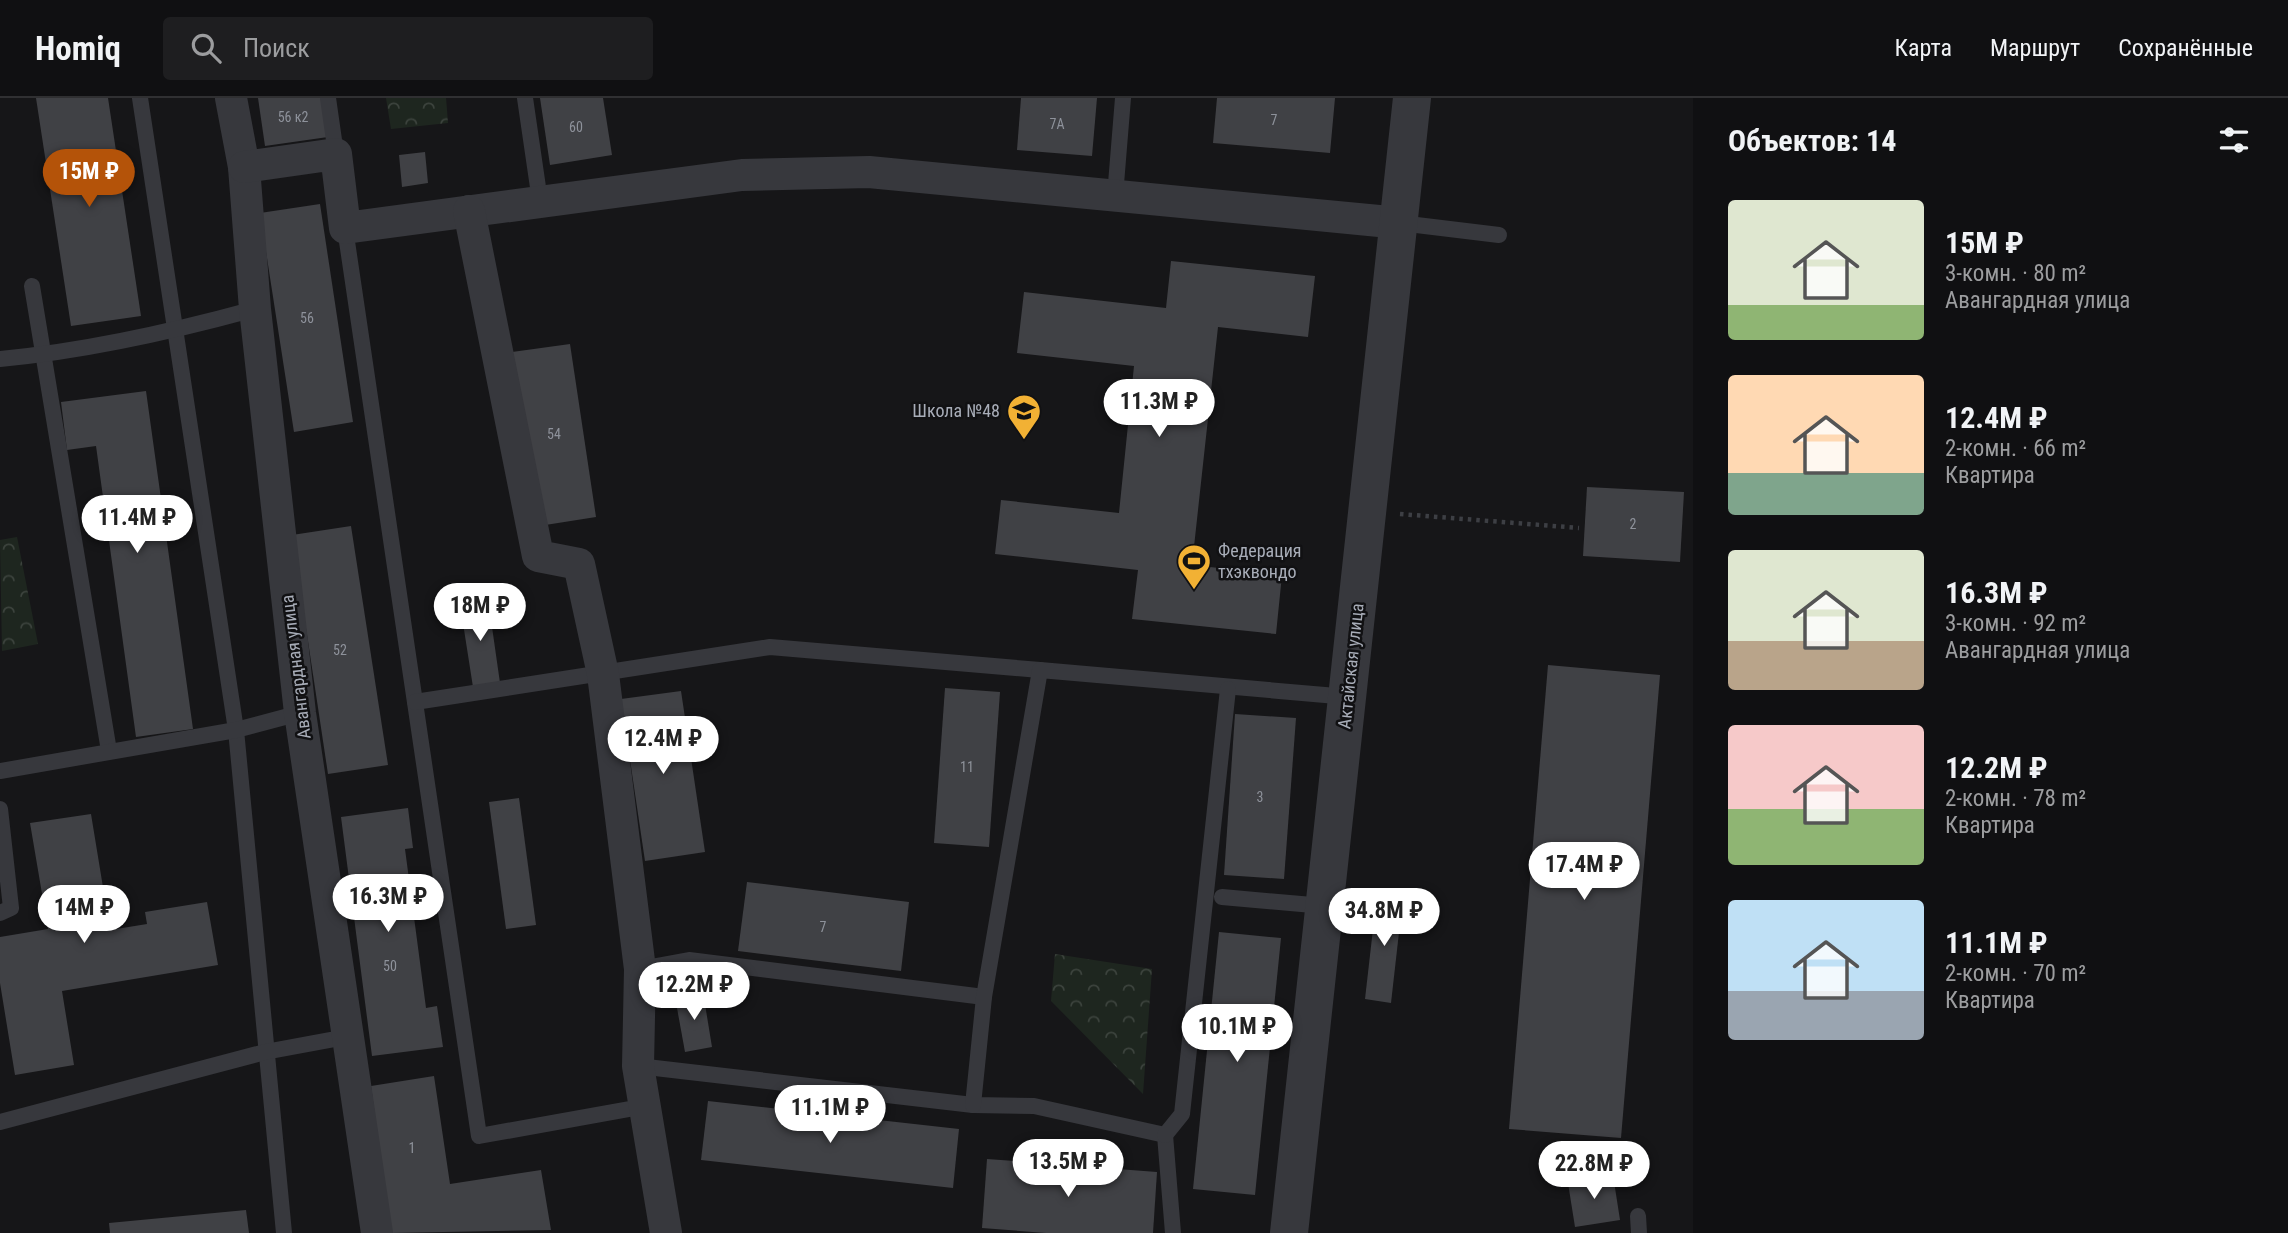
<!DOCTYPE html>
<html lang="ru">
<head>
<meta charset="utf-8">
<style>
	body { margin:0; font-family:"Roboto Condensed",sans-serif; background:#1e1e20; color:#f1f3f6; height:100vh; display:flex; flex-direction:column; font-size:26px; white-space:nowrap }
	* { box-sizing:border-box; margin:0 }
	p { font-size:23px; color:#9c9d9f }
	.icon { flex:none; width:38px; height:38px; fill:none; stroke:currentColor; stroke-width:2; stroke-linecap:round; stroke-linejoin:round }
	.map { position:relative; flex:1; overflow:hidden }
	.side { display:flex; flex-direction:column; background:#101012; width:595px }
	.side>* { flex:none }
	.price { position:absolute; translate:-50% -60px; padding:0 16px; border-radius:24px; background:#fff; color:#222; font-size:23px; line-height:46px; filter:drop-shadow(0 2px 4px #0008) }
	.price::after { content:''; position:absolute; left:50%; top:42px; width:21px; height:16px; margin-left:-10px; background:inherit; clip-path:polygon(0 0,100% 0,50% 100%) }
	.price.current { background:#b45309; color:#fff }
	ul { padding:0; list-style:none }
	li { display:flex; align-items:center; gap:21px; height:175px; padding:0 35px }
	li span { display:grid; place-items:center; flex:none; width:196px; height:140px; border-radius:7px; color:#555 }
	li>.icon { margin-inline-start:auto }
	span .icon { width:84px; height:84px; fill:#fffc; stroke-width:1 }
	li b { font-size:30px }
	h2 { display:flex; justify-content:space-between; align-items:center; height:84px; padding:0 35px; font-size:30px }
	header { display:flex; align-items:center; gap:42px; box-sizing:border-box; height:98px; padding:0 35px; background:#101012; border-bottom:2px solid #303032 }
	header strong { font-size:33px }
	nav { display:flex; gap:38px; margin-inline-start:auto; font-size:24px }
	.search { width:490px; height:63px; background:#1e1e20; display:flex; align-items:center; gap:18px; box-sizing:border-box; padding:0 24px; border-radius:7px; color:#9c9d9f; font-size:26px }
	main { display:flex; flex:1; min-height:0 }
	.map>svg:first-child { display:block }
	.forest { fill:url(#forest-crowns) }
	.building { fill:#404145 }
	.lines { fill:none; stroke-linecap:round; stroke-linejoin:round }
	.path { stroke:#3d3f44; stroke-width:4.5; stroke-dasharray:3.5 5; stroke-linecap:butt }
	.service { stroke:#37383d; stroke-width:16 }
	.minor { stroke:#37383d; stroke-width:32 }
	.tertiary { stroke:#37383d; stroke-width:38 }
	.labels { text-anchor:middle; stroke-width:5; stroke-linejoin:round; paint-order:stroke }
	.number-label { font-size:14px; fill:#8e929b }
	.poi-label { font-size:18px; fill:#a8adb8; stroke:#111113; text-anchor:end }
	.street-label { font-size:18px; fill:#a8adb8; stroke:#111113 }
</style>
</head>
<body>
<header>
<strong>Homiq</strong>
<div class="search"><svg class="icon" aria-label="search" viewBox="0 0 24 24"><circle cx="10" cy="10" r="6"/><path d="M15 15l6 6"/></svg>Поиск</div>
<nav><a>Карта</a><a>Маршрут</a><a>Сохранённые</a></nav>
</header>
<main>
<div class="map">
<svg width="1693" height="1135" viewBox="0 0 1693 1135">
	<defs>
		<pattern id="forest-crowns" width="20" height="18" patternUnits="userSpaceOnUse" patternTransform="scale(1.75)"><rect width="20" height="18" fill="#1e261f"/><path d="M2 6a3 3 0 1 1 6 0M12 15a3 3 0 1 1 6 0" fill="none" stroke="#3c433d"/></pattern>
	</defs>
	<rect width="100%" height="100%" fill="#161618"/>
	<g class="forest">
		<polygon points="386,0 446,0 448,25 391,31"/>
		<polygon points="17,439 38,546 2,553 0,442"/>
		<polygon points="1055,856 1152,871 1143,996 1051,903"/>
	</g>
	<g class="building">
		<polygon points="36,0 108,0 141,218 71,228"/>
		<polygon points="258,0 322,0 328,39 265,48"/>
		<polygon points="540,0 603,0 612,57 550,67"/>
		<polygon points="1021,0 1097,0 1092,58 1017,52"/>
		<polygon points="1217,0 1335,0 1330,55 1213,45"/>
		<polygon points="425,54 428,85 402,89 399,57"/>
		<polygon points="320,106 353,324 294,334 260,115"/>
		<polygon points="1171,163 1315,178 1308,239 1218,229 1192,467 1282,477 1276,536 1132,521 1138,472 995,456 1001,402 1119,415 1134,268 1017,255 1024,194 1166,210"/>
		<polygon points="570,246 596,419 539,428 512,254"/>
		<polygon points="146,293 193,631 136,639 96,348 67,352 61,304"/>
		<polygon points="1587,389 1684,394 1680,464 1583,458"/>
		<polygon points="351,428 388,667 328,676 292,437"/>
		<polygon points="488,501 500,585 473,589 460,506"/>
		<polygon points="1548,567 1660,577 1621,1040 1509,1031"/>
		<polygon points="945,590 1000,594 989,749 934,745"/>
		<polygon points="681,593 705,754 645,763 621,601"/>
		<polygon points="1235,616 1296,620 1284,781 1224,777"/>
		<polygon points="519,700 536,827 506,831 489,704"/>
		<polygon points="408,710 413,750 405,751 426,910 437,908 443,949 372,958 341,719"/>
		<polygon points="91,716 110,832 147,826 145,814 207,804 218,867 62,893 74,967 15,977 0,885 0,839 48,831 30,725"/>
		<polygon points="747,784 909,804 901,873 738,853"/>
		<polygon points="1377,796 1403,799 1391,905 1365,901"/>
		<polygon points="1219,834 1281,840 1255,1097 1193,1091"/>
		<polygon points="703,894 712,949 685,954 675,899"/>
		<polygon points="434,978 450,1086 541,1072 551,1132 391,1135 371,988"/>
		<polygon points="708,1003 959,1031 953,1090 701,1062"/>
		<polygon points="987,1061 1157,1074 1153,1135 1046,1135 982,1130"/>
		<polygon points="1613,1077 1620,1122 1575,1129 1568,1085"/>
		<polygon points="246,1112 249,1135 110,1135 109,1125"/>
	</g>
	<g class="lines">
		<polyline class="path" points="1400,416 1579,430"/>
		<g class="service">
			<polyline points="140,0 236,632 284,1135"/>
			<polyline points="328,0 336,56"/>
			<polyline points="525,0 540,103"/>
			<polyline points="1115,98 1123,0"/>
			<polyline points="1400,125 1499,137"/>
			<polyline points="345,130 479,1038 646,1008"/>
			<polyline points="32,188 109,653"/>
			<path d="M0,261C87,253 171,234 255,211"/>
			<polyline points="415,604 770,549 1040,572"/>
			<polyline points="0,673 236,632 300,615"/>
			<polyline points="0,711 11,810 0,815"/>
			<polyline points="1222,799 1324,808"/>
			<polyline points="640,871 689,862 984,899"/>
			<polyline points="638,968 973,1007 1034,1008 1165,1037 1173,1135"/>
			<polyline points="973,1007 984,899 1040,572 1348,599"/>
			<polyline points="0,1024 265,954 346,939"/>
			<polyline points="1165,1037 1182,1016 1228,591"/>
			<polyline points="1638,1118 1639,1135"/>
		</g>
		<g class="minor">
			<polyline points="231,0 244,69 255,211 300,615 377,1135"/>
			<polyline points="244,69 336,56 345,130 742,77 869,74 1400,125"/>
			<polyline points="469,113 538,458 579,466 603,576 640,871 638,968 666,1135"/>
		</g>
		<polyline class="tertiary" points="1289,1135 1412,0"/>
	</g>
	<defs>
		<g id="school-pin" transform="scale(1.75)"><path d="M0 17L-7.5 6A9.5 9.5 0 1 1 7.5 6Z" fill="#f2b134" stroke="#111113"/><path d="M0-5L7-2L0 1L-7-2ZM-4 1L0 2.5L4 1V4Q0 6-4 4Z" fill="#111"/></g>
		<g id="stadium-pin" transform="scale(1.75)"><path d="M0 17L-7.5 6A9.5 9.5 0 1 1 7.5 6Z" fill="#f2b134" stroke="#111113"/><path d="M0-5a6.5 5 0 1 0 0 10a6.5 5 0 1 0 0-10ZM-3.5-1.8h7v3.6h-7Z" fill="#111"/></g>
	</defs>
	<g fill-rule="evenodd">
		<use href="#school-pin" x="1024" y="313"/>
		<use href="#stadium-pin" x="1194" y="463"/>
	</g>
	<g class="labels">
		<g class="number-label">
			<text x="293" y="24">56 к2</text>
			<text x="1274" y="27">7</text>
			<text x="1057" y="31">7А</text>
			<text x="576" y="34">60</text>
			<text x="307" y="225">56</text>
			<text x="554" y="341">54</text>
			<text x="1633" y="431">2</text>
			<text x="340" y="557">52</text>
			<text x="967" y="674">11</text>
			<text x="1260" y="704">3</text>
			<text x="823" y="834">7</text>
			<text x="390" y="873">50</text>
			<text x="412" y="1055">1</text>
		</g>
		<g class="poi-label">
			<text x="1000" y="319">Школа №48</text>
			<text x="1218" y="459" text-anchor="start">Федерация<tspan x="1218" dy="21">тхэквондо</tspan></text>
		</g>
		<g class="street-label">
			<text transform="translate(1351 568) rotate(-84)" y="6">Актайская улица</text>
			<text transform="translate(296 569) rotate(-97)" y="6">Авангардная улица</text>
		</g>
	</g>
</svg>
<b class="price current" style="left:89px;top:111px">15M ₽</b>
<b class="price" style="left:1159px;top:341px">11.3M ₽</b>
<b class="price" style="left:137px;top:457px">11.4M ₽</b>
<b class="price" style="left:480px;top:545px">18M ₽</b>
<b class="price" style="left:663px;top:678px">12.4M ₽</b>
<b class="price" style="left:1584px;top:804px">17.4M ₽</b>
<b class="price" style="left:388px;top:836px">16.3M ₽</b>
<b class="price" style="left:84px;top:847px">14M ₽</b>
<b class="price" style="left:1384px;top:850px">34.8M ₽</b>
<b class="price" style="left:694px;top:924px">12.2M ₽</b>
<b class="price" style="left:1237px;top:966px">10.1M ₽</b>
<b class="price" style="left:830px;top:1047px">11.1M ₽</b>
<b class="price" style="left:1068px;top:1101px">13.5M ₽</b>
<b class="price" style="left:1594px;top:1103px">22.8M ₽</b>
</div>
<section class="side">
<h2>Объектов: 14<svg class="icon" aria-label="filters" viewBox="0 0 24 24"><path d="M4 7h16M4 17h16"/><circle cx="9" cy="7" r="2"/><circle cx="15" cy="17" r="2"/></svg></h2>
<ul>
<li><span style="background:linear-gradient(#dfe7d0 75%,#8fb573 0)"><svg class="icon" aria-label="home" viewBox="0 0 24 24"><path d="M3 11l9-7 9 7M6 9v11h12V9"/></svg></span><div><b>15M ₽</b><p>3-комн. · 80 m²</p><p>Авангардная улица</p></div></li>
<li><span style="background:linear-gradient(#ffd9b3 70%,#7fa58c 0)"><svg class="icon" aria-label="home" viewBox="0 0 24 24"><path d="M3 11l9-7 9 7M6 9v11h12V9"/></svg></span><div><b>12.4M ₽</b><p>2-комн. · 66 m²</p><p>Квартира</p></div></li>
<li><span style="background:linear-gradient(#dfe7d0 65%,#b9a48a 0)"><svg class="icon" aria-label="home" viewBox="0 0 24 24"><path d="M3 11l9-7 9 7M6 9v11h12V9"/></svg></span><div><b>16.3M ₽</b><p>3-комн. · 92 m²</p><p>Авангардная улица</p></div></li>
<li><span style="background:linear-gradient(#f6c9c9 60%,#8fb573 0)"><svg class="icon" aria-label="home" viewBox="0 0 24 24"><path d="M3 11l9-7 9 7M6 9v11h12V9"/></svg></span><div><b>12.2M ₽</b><p>2-комн. · 78 m²</p><p>Квартира</p></div></li>
<li><span style="background:linear-gradient(#bfe0f5 65%,#9aa5b1 0)"><svg class="icon" aria-label="home" viewBox="0 0 24 24"><path d="M3 11l9-7 9 7M6 9v11h12V9"/></svg></span><div><b>11.1M ₽</b><p>2-комн. · 70 m²</p><p>Квартира</p></div></li>
</ul>
</section>
</main>
</body>
</html>
